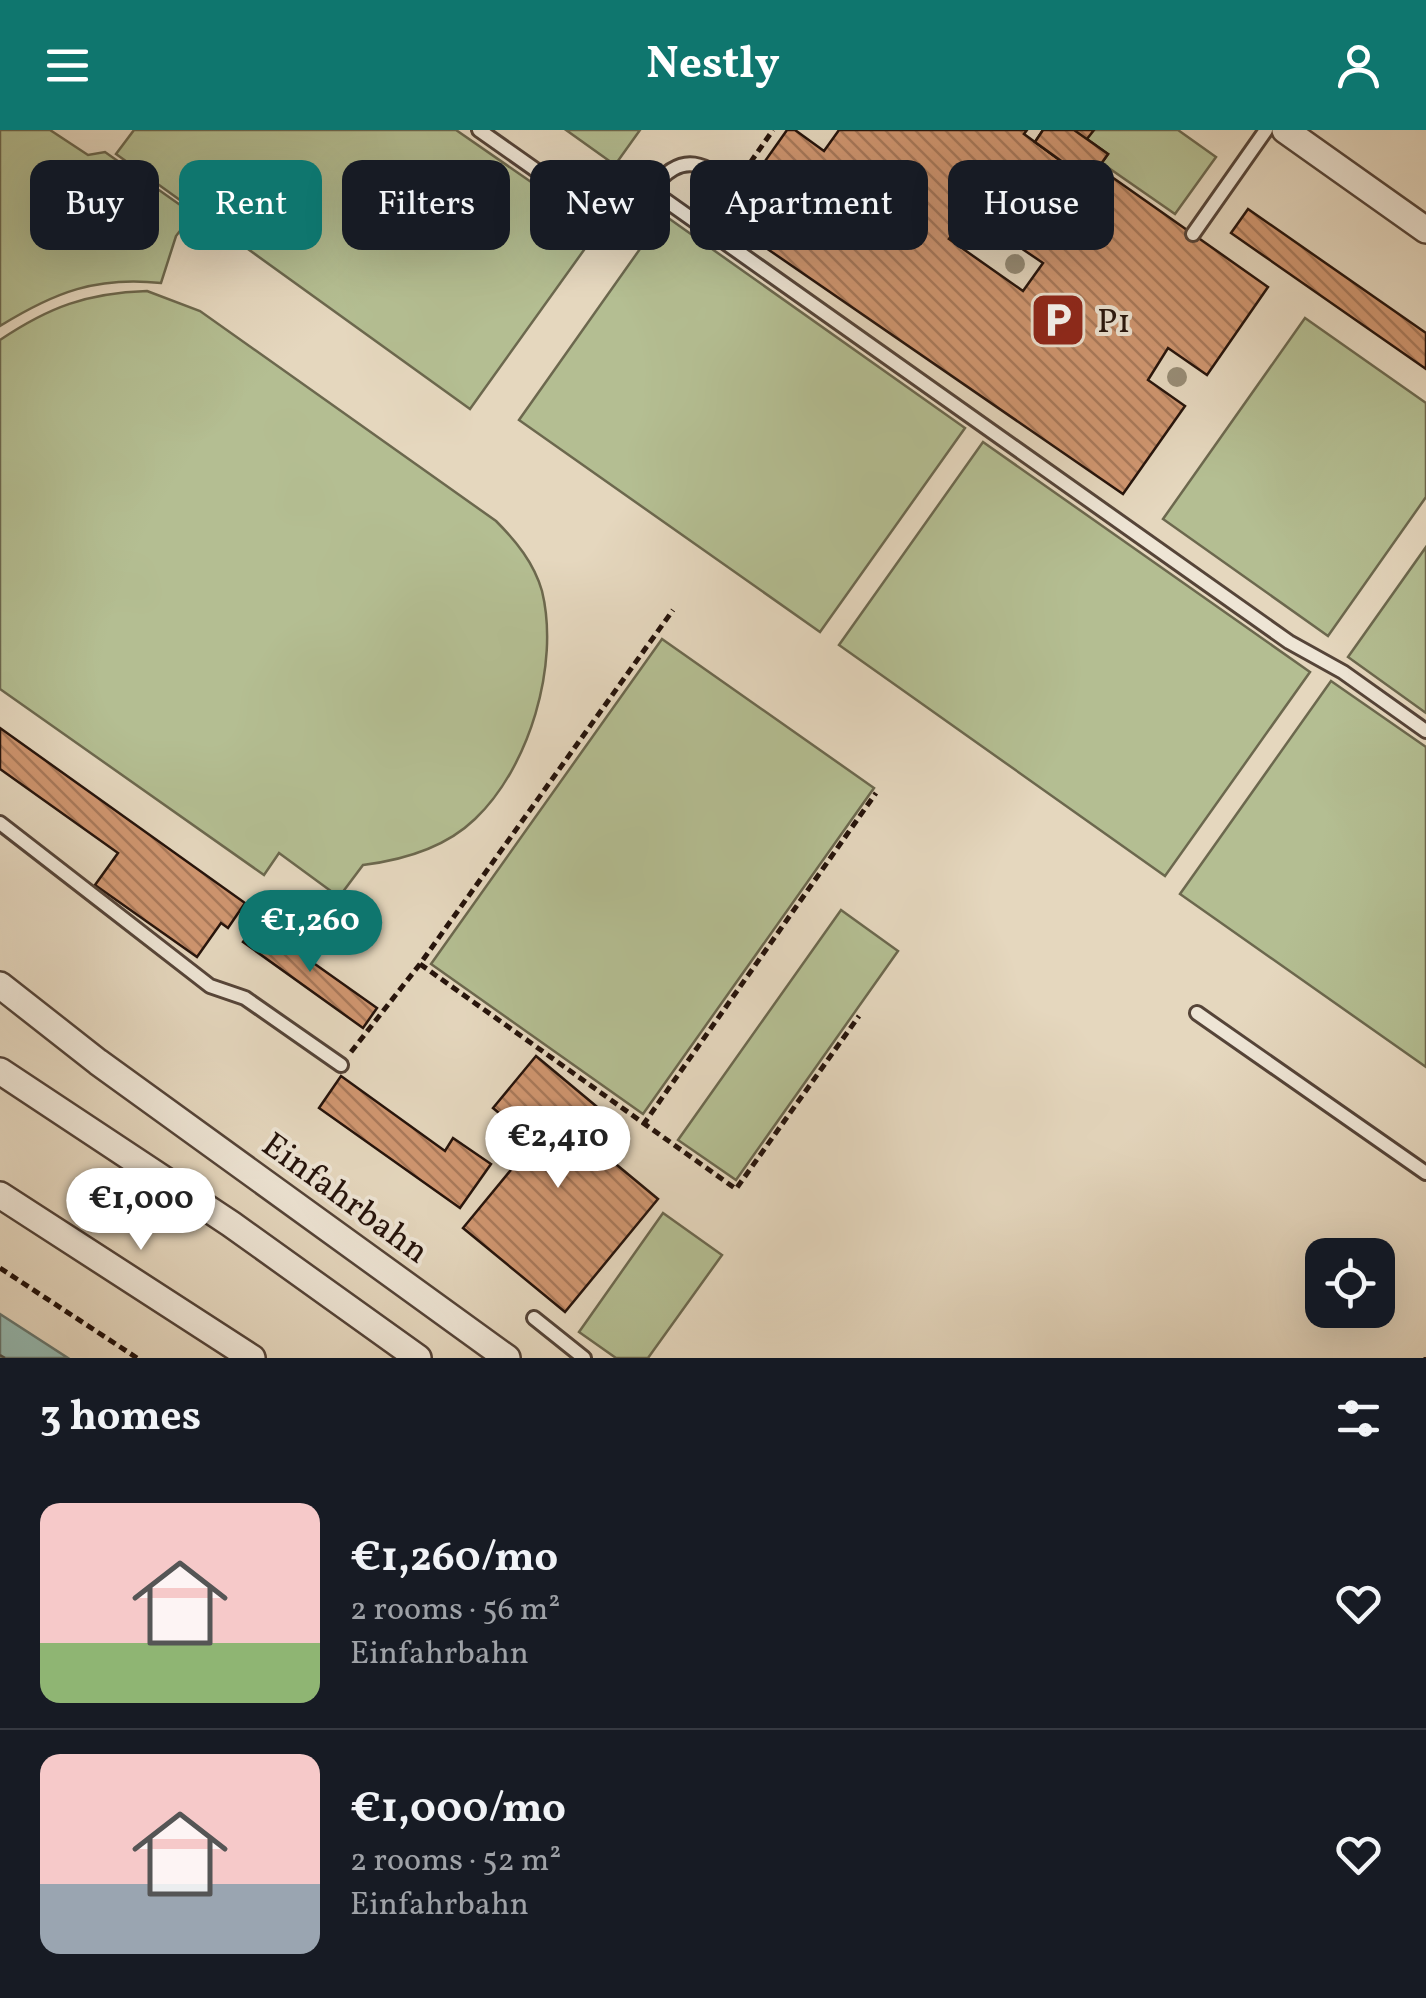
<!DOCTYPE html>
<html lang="en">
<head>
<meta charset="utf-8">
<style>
	body { margin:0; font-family:Vollkorn,serif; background:#242831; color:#f1f3f6; height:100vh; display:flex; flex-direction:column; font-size:38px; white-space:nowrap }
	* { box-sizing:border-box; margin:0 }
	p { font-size:32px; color:#9ea1a6 }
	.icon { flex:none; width:55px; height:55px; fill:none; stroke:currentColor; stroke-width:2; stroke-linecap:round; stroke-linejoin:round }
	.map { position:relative; height:1228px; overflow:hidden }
	.sheet { display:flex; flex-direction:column; background:#171b24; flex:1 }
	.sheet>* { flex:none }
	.guide { position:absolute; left:30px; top:30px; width:1368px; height:90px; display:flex; gap:20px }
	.buttons { position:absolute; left:1305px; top:1108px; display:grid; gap:20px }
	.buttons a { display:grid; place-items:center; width:90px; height:90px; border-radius:20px; background:#171b24; box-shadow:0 10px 40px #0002; font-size:50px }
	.price { position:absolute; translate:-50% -85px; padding:0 22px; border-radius:35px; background:#fff; color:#222; font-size:32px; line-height:65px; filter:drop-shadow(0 2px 5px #0008) }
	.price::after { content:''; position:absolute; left:50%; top:60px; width:30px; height:22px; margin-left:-15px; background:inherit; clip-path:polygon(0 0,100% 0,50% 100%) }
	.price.current { background:#0f766e; color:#fff }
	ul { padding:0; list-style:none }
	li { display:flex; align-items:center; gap:30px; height:250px; padding:0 40px }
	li+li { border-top:2px solid #363941 }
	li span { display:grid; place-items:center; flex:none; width:280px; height:200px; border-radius:20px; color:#555 }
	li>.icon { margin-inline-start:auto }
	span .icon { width:120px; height:120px; fill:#fffc; stroke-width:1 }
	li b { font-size:42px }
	h2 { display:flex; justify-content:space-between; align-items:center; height:120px; padding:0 40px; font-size:42px }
	.chip { padding:0 35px; border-radius:20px; background:#171b24; box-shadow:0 10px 40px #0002; font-size:35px; line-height:90px }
	.chip.current { background:#0f766e; color:#fff }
	header { display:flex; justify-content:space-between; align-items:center; height:130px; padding:0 40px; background:#0f766e; color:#fff; font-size:45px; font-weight:700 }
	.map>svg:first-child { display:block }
	.grass { fill:#b4be92; stroke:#6c684e; stroke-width:2.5 }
	.water { fill:#96bab1; stroke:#69776f; stroke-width:2.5 }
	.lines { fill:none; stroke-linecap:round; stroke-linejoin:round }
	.ferry { stroke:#4d4d45; stroke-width:2.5; stroke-dasharray:12 10; stroke-linecap:butt }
	.building { fill:url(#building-back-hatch); stroke:#25130b; stroke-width:2.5; fill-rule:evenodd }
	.service-casing { stroke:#554438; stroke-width:18 }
	.minor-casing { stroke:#554438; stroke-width:30 }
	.path { stroke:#25130b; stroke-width:5; stroke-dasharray:8 5; stroke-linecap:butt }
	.service { stroke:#eee5d5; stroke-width:12 }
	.minor { stroke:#eee5d5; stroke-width:25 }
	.tree { fill:#978c75 }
	.labels { text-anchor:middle; stroke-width:8; stroke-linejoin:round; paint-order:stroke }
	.poi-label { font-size:35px; fill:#25130b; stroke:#eee5d5; text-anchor:start }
	.street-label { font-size:35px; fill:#25130b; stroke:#eee5d5 }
</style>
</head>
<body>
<header><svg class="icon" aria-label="menu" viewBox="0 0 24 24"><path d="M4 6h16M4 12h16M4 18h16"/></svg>Nestly<svg class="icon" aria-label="person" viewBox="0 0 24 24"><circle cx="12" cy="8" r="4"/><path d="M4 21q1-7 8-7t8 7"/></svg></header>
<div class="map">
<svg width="1426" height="1228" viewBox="0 0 1426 1228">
	<defs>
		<pattern id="building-back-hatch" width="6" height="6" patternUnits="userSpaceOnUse" patternTransform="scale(2.5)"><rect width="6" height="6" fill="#d09670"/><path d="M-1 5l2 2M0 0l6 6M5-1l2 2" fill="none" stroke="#a9795a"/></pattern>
	</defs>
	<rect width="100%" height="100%" fill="#e5d7be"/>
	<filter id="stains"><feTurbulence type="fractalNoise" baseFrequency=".002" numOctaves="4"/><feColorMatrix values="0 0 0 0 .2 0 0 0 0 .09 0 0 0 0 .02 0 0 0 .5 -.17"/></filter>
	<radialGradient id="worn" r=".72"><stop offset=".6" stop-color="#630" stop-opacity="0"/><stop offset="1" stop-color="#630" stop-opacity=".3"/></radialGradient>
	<g class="grass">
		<path d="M0,0H50L88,25L105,22L193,84L176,106L161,153C97,146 55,162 0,196Z"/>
		<polygon points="134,0 456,0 599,99 470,279 116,24"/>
		<polygon points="566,0 640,0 615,35"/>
		<polygon points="1054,0 1178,0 1216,27 1175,84"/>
		<polygon points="664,85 965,298 820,502 519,290"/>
		<path d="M147,161L200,181L496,391C516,411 534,433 542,461C560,535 529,638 475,689C445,718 403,730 363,735L339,767L279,723L264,745L0,559V210C49,177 87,163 147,161Z"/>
		<polygon points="1305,188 1426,273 1426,367 1328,506 1163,389"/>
		<polygon points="983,312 1310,542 1165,746 839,515"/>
		<polygon points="1426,417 1426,583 1348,527"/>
		<polygon points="662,509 874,658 643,984 431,834"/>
		<polygon points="1331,551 1426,617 1426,937 1180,764"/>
		<polygon points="841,780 898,821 736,1050 678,1010"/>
		<polygon points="663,1083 722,1125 648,1228 616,1228 579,1202"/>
	</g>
	<polygon class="water" points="0,1184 68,1228 0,1228"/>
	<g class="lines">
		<polyline class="ferry" points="0,1225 5,1228"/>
	</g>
	<g class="building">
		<path d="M787,0H795L824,21L839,0H1027L1024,4L1099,59L1109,45L1268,157L1207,245L1168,218L1148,250L1185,276L1123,364L724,89ZM968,82L1043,133L1023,161L949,109Z"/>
		<polygon points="1043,0 1094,0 1087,9 1108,24 1089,51 1035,12"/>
		<polygon points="1043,0 1074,0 1108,24 1089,51 1035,12"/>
		<polygon points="1248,79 1426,203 1426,239 1231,103"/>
		<polygon points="0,598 245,773 228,798 221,793 197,827 95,755 118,723 0,639"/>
		<polygon points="257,793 377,878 363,898 243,812"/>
		<polygon points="536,926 614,991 594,1016 658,1069 565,1182 463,1098 534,1012 493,978"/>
		<polygon points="341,946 445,1021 453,1008 491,1034 460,1078 319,978"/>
	</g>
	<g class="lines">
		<g class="service-casing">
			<g id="service">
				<path d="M479,0L604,88C628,92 636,77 651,60L1289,512L1343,542L1426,601"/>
				<path d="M651,60C684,17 706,35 743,62"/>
				<polyline points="1193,104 1266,0"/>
				<polyline points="0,693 210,856 245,868 341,935"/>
				<polyline points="1197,883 1426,1043"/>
				<polyline points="534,1188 584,1228"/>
			</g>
		</g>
		<g class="minor-casing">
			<g id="minor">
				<polyline points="1285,0 1426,100"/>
				<polyline points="0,855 98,932 507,1228"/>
				<polyline points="0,941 231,1094 418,1228"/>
				<polyline points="0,1065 252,1228"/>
			</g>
		</g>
		<g class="path">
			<polyline points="743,43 773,0"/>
			<polyline points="420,834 736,1059 859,886"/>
			<polyline points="351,922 420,834 673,480"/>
			<polyline points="643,995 876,663"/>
			<polyline points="0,1138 137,1228"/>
			<polyline points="1426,1228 1426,1227"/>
		</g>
		<use href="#service" class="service"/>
		<use href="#minor" class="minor"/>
	</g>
	<g class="tree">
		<circle cx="978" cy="109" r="10"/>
		<circle cx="1015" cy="134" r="10"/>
		<circle cx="1177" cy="247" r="10"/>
	</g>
	<defs>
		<g id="parking-square" transform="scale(2.875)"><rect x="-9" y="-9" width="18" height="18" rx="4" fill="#8f2418" stroke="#eee5d5"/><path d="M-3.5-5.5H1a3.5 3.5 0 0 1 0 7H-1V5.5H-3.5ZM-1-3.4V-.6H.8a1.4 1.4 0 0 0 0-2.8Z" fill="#fff"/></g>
	</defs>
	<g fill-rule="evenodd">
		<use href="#parking-square" x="1058" y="190"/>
	</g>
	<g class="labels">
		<g class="poi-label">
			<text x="1097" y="202">P1</text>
		</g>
		<g class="street-label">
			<text transform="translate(346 1067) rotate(36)" y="12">Einfahrbahn</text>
		</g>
	</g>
	<rect width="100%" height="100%" filter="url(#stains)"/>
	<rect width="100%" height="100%" fill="url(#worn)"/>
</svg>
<div class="buttons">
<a><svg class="icon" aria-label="locate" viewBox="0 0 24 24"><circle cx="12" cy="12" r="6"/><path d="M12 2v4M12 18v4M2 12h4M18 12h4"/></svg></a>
</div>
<b class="price current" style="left:310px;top:845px">€1,260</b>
<b class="price" style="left:558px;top:1061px">€2,410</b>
<b class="price" style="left:141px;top:1123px">€1,000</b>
<div class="guide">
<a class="chip">Buy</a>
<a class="chip current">Rent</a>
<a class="chip">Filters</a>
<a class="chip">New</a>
<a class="chip">Apartment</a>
<a class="chip">House</a>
</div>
</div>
<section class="sheet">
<h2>3 homes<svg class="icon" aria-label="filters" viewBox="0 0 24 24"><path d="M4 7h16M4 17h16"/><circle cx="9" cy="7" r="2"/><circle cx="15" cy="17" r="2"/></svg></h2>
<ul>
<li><span style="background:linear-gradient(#f6c9c9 70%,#8fb573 0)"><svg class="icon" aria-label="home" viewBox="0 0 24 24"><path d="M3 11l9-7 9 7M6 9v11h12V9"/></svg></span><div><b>€1,260/mo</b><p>2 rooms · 56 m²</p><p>Einfahrbahn</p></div><svg class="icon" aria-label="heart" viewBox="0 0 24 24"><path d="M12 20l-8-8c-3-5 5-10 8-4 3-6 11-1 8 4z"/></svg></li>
<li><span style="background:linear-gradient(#f6c9c9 65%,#9aa5b1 0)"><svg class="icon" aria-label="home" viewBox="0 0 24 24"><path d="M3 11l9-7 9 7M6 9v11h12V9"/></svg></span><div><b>€1,000/mo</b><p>2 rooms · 52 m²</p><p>Einfahrbahn</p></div><svg class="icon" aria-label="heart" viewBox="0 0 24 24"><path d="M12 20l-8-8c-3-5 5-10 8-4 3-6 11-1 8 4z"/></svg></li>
</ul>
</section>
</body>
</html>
